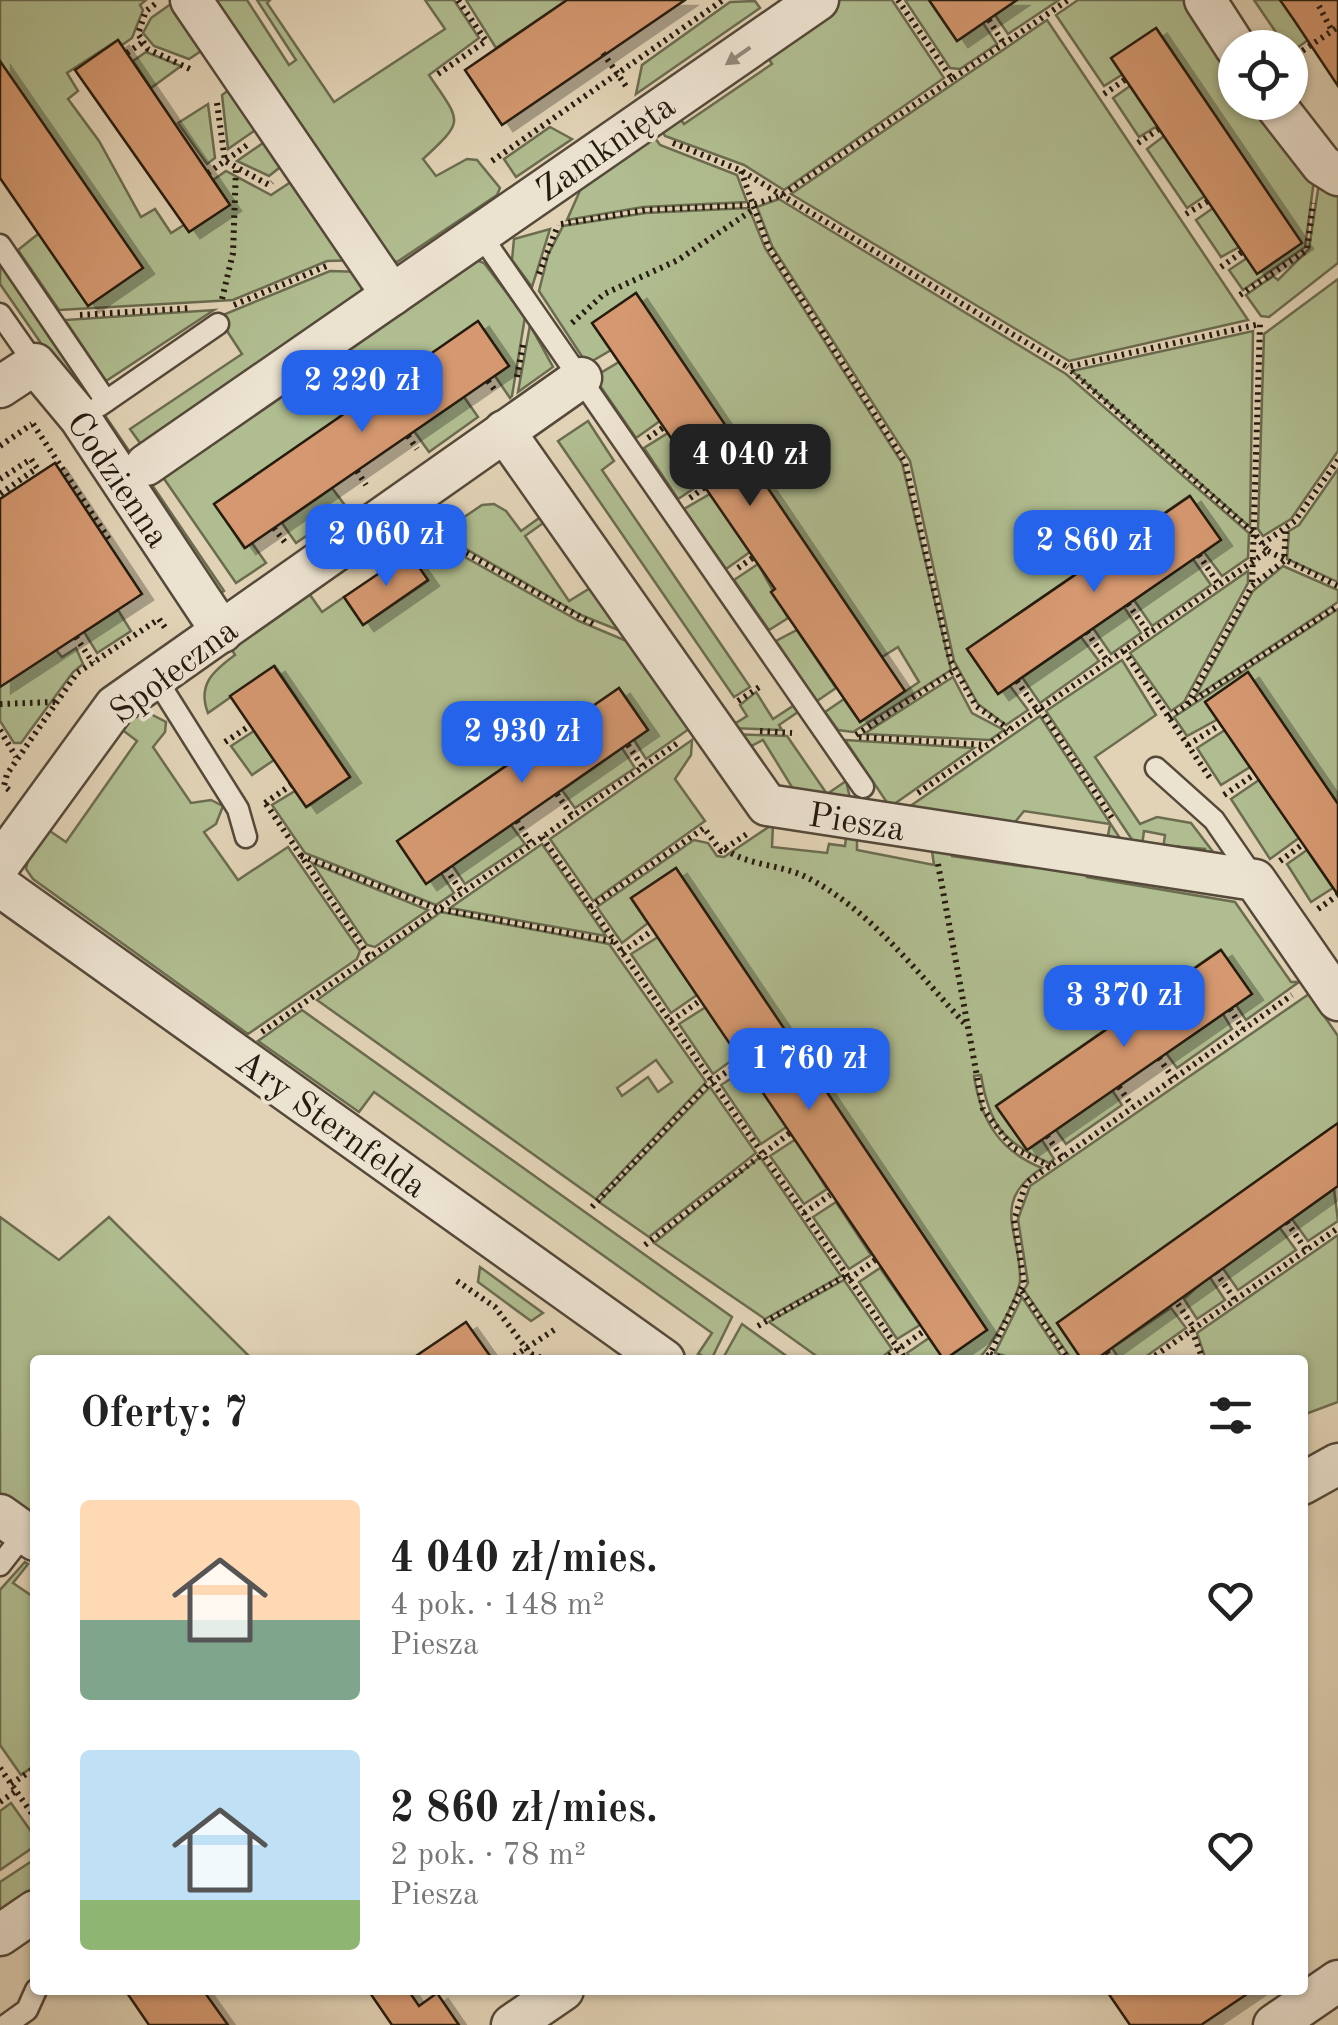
<!DOCTYPE html>
<html lang="pl">
<head>
<meta charset="utf-8">
<style>
	body { margin:0; font-family:"Old Standard TT",serif; background:#f6f6f6; color:#222; height:100vh; display:flex; flex-direction:column; font-size:38px; white-space:nowrap }
	* { box-sizing:border-box; margin:0 }
	p { font-size:32px; color:#767676 }
	.icon { flex:none; width:55px; height:55px; fill:none; stroke:currentColor; stroke-width:2; stroke-linecap:round; stroke-linejoin:round }
	.map { position:relative; flex:1; overflow:hidden }
	.sheet { position:absolute; left:30px; top:1355px; width:1278px; height:640px; display:flex; flex-direction:column; background:#fff; border-radius:10px; box-shadow:0 2px 8px #0004 }
	.sheet>* { flex:none }
	.controls { position:absolute; left:1218px; top:30px; display:grid; gap:20px }
	.controls a { display:grid; place-items:center; width:90px; height:90px; border-radius:50%; background:#fff; box-shadow:0 2px 8px #0004; font-size:50px }
	.price { position:absolute; translate:-50% -85px; padding:0 22px; border-radius:20px; background:#2563eb; color:#fff; font-size:32px; line-height:65px; filter:drop-shadow(0 2px 5px #0008) }
	.price::after { content:''; position:absolute; left:50%; top:60px; width:30px; height:22px; margin-left:-15px; background:inherit; clip-path:polygon(0 0,100% 0,50% 100%) }
	.price.selected { background:#222; color:#fff }
	ul { padding:0; list-style:none }
	li { display:flex; align-items:center; gap:30px; height:250px; padding:0 50px }
	li span { display:grid; place-items:center; flex:none; width:280px; height:200px; border-radius:10px; color:#555 }
	li>.icon { margin-inline-start:auto }
	span .icon { width:120px; height:120px; fill:#fffc; stroke-width:1 }
	li b { font-size:42px }
	h2 { display:flex; justify-content:space-between; align-items:center; height:120px; padding:0 50px; font-size:42px }
	.map>svg:first-child { display:block }
	.green { fill:#b0bd90; stroke:#6b6c50; stroke-width:2.5; fill-rule:evenodd }
	.building { fill:#d5986f; stroke:#261b10; stroke-width:2.5; filter:url(#shadow) }
	.lines { fill:none; stroke-linecap:round; stroke-linejoin:round }
	.lane-casing { stroke:#55493a; stroke-width:25 }
	.street-casing { stroke:#55493a; stroke-width:45 }
	.path { stroke:#261b10; stroke-width:6; stroke-dasharray:2.5 5; stroke-linecap:butt }
	.lane { stroke:#ece2d0; stroke-width:20 }
	.street { stroke:#ece2d0; stroke-width:40 }
	.oneway { fill:#93887a }
	.labels { text-anchor:middle; stroke-width:8; stroke-linejoin:round; paint-order:stroke }
	.street-label { font-size:35px; fill:#261b10; stroke:#ece2d0 }
</style>
</head>
<body>
<div class="map">
<svg width="1338" height="2025" viewBox="0 0 1338 2025">
	<defs>
		<filter id="shadow"><feDropShadow dx="11" dy="6" stdDeviation="0" flood-color="#0004"/></filter>
	</defs>
	<rect width="100%" height="100%" fill="#e2d3b6"/>
	<filter id="stains"><feTurbulence type="fractalNoise" baseFrequency=".002" numOctaves="4"/><feColorMatrix values="0 0 0 0 .2 0 0 0 0 .09 0 0 0 0 .02 0 0 0 .5 -.17"/></filter>
	<radialGradient id="worn" r=".72"><stop offset=".6" stop-color="#630" stop-opacity="0"/><stop offset="1" stop-color="#630" stop-opacity=".3"/></radialGradient>
	<g class="green">
		<polygon points="0,0 146,0 140,5 143,10 132,38 122,45 118,40 67,73 78,91 68,99 99,141 141,217 155,209 171,233 184,225 189,232 229,205 213,180 226,171 271,195 300,176 359,260 327,261 233,300 59,310 18,250 38,234 0,61"/>
		<path d="M215,0H247L289,65L296,60L257,0H270L267,3L334,102L445,29L425,0H454L479,38L429,75C461,123 466,119 423,159L436,176L467,159L477,160L500,188L497,195L397,262L393,260Z"/>
		<polygon points="466,0 567,0 496,48"/>
		<polygon points="838,0 892,0 944,78 784,190 744,165 665,136 659,125 676,113 684,124 772,64 764,51"/>
		<polygon points="905,0 929,0 957,41 983,23 997,44 960,69 950,68"/>
		<polygon points="1017,0 1059,0 1008,34 995,15"/>
		<polygon points="1078,0 1190,0 1235,68 1235,102 1257,103 1314,180 1305,247 1243,290 1229,270 1247,258 1257,273 1301,243 1157,29 1123,74 1104,86 1056,15"/>
		<polygon points="1254,0 1280,0 1322,30 1290,53"/>
		<polygon points="175,1 210,45 189,59 154,46 143,33 151,18"/>
		<polygon points="755,1 760,8 636,94 642,65 730,2"/>
		<polygon points="1047,20 1248,320 1069,361 791,194"/>
		<polygon points="146,52 181,66 151,88 133,61"/>
		<polygon points="237,84 260,118 254,131 228,149 222,95"/>
		<polygon points="1130,86 1157,126 1139,137 1113,98"/>
		<polygon points="208,104 215,158 207,164 178,123"/>
		<polygon points="550,127 572,139 516,177 504,159"/>
		<polygon points="273,136 284,152 279,168 269,176 237,161"/>
		<polygon points="1164,136 1205,196 1187,208 1147,149"/>
		<polygon points="655,138 660,145 737,175 747,202 643,207 567,220 582,186"/>
		<polygon points="1319,183 1338,196 1338,263 1269,317 1261,316 1246,295 1273,276 1278,280 1309,249"/>
		<polygon points="779,199 1066,374 1249,533 1248,558 1222,576 1204,552 1220,540 1189,496 967,649 998,694 1010,686 1028,710 1006,725 978,704 954,661 910,461 772,246 757,207"/>
		<polygon points="749,208 765,248 902,463 951,670 853,732 838,730 825,712 844,699 860,722 919,682 898,647 882,657 636,293 593,323 611,350 587,364 539,291 548,255 563,226 646,213"/>
		<polygon points="1213,208 1239,247 1221,257 1196,220"/>
		<polygon points="550,229 532,287 512,260 514,239"/>
		<polygon points="476,260 484,263 525,317 512,396 510,398 495,376 509,366 478,322 215,503 244,548 252,543 266,563 236,583 158,470"/>
		<polygon points="0,261 83,384 82,388 72,388 0,284"/>
		<polygon points="330,271 362,272 365,277 356,308 145,450 130,429 242,354 218,317"/>
		<polygon points="1338,279 1338,451 1291,519 1263,536 1258,529 1264,334"/>
		<polygon points="214,310 106,381 65,320"/>
		<polygon points="530,325 553,367 518,392"/>
		<polygon points="1253,331 1250,527 1072,371"/>
		<polygon points="619,362 660,421 636,438 594,377"/>
		<polygon points="464,397 478,417 429,452 414,431"/>
		<polygon points="106,417 224,591 216,596 98,421"/>
		<polygon points="588,421 614,461 602,470 750,687 734,697 558,441"/>
		<polygon points="668,433 702,483 678,499 644,448"/>
		<polygon points="1338,469 1338,582 1287,559 1289,531 1299,525"/>
		<polygon points="332,488 347,508 296,543 282,523"/>
		<polygon points="710,494 750,552 726,569 684,509"/>
		<polygon points="494,504 506,511 521,531 542,516 546,521 525,536 569,601 592,587 623,632 581,615 414,519 430,508 445,530 482,505"/>
		<path d="M406,524L579,621L629,642L689,729L646,759L634,740L648,730L619,688L398,841L426,883L441,873L454,893L436,905L305,853L272,805L295,791L307,807L350,777L275,666L208,713C197,685 213,671 235,655L229,645L308,592L322,612L344,597L363,625L428,581L394,531Z"/>
		<polygon points="1193,559 1211,585 1152,626 1134,600"/>
		<polygon points="758,564 788,618 769,630 734,580"/>
		<polygon points="1283,566 1338,590 1338,602 1195,697 1253,591"/>
		<polygon points="1248,571 1248,583 1184,702 1171,711 1130,653"/>
		<polygon points="1124,607 1141,633 1111,654 1093,628"/>
		<polygon points="1338,609 1338,804 1248,673 1206,701 1218,719 1187,736 1174,717"/>
		<polygon points="118,610 131,631 97,653 84,632"/>
		<polygon points="797,630 836,688 817,701 776,641"/>
		<polygon points="1081,637 1099,661 1040,703 1022,677"/>
		<polygon points="76,648 83,664 73,672 21,743 14,743 0,721 0,687 56,650 62,657"/>
		<polygon points="1122,660 1156,715 1095,757 1140,824 1157,817 1191,823 1220,861 1204,861 1205,849 1171,846 1169,858 1162,857 1165,835 1144,831 1141,853 1046,711"/>
		<polygon points="953,677 972,713 1004,730 990,740 864,734"/>
		<polygon points="756,692 773,719 793,706 798,712 779,725 782,730 728,728 747,716 740,705"/>
		<polygon points="141,709 166,722 165,732 153,747 191,803 211,800 223,806 216,824 204,832 238,880 288,847 360,951 357,959 248,1034 33,879 26,869 30,850 44,827 66,842 137,741 116,725"/>
		<polygon points="1040,716 1129,852 1106,848 1110,824 1024,811 1007,832 896,816"/>
		<polygon points="1225,730 1250,767 1221,785 1197,748"/>
		<polygon points="254,731 274,760 252,775 231,746"/>
		<polygon points="730,734 787,736 827,794 846,781 850,798 775,798 792,787 763,740 742,751"/>
		<polygon points="692,740 691,755 675,779 705,821 593,901 550,839"/>
		<polygon points="845,740 974,748 890,807"/>
		<polygon points="622,748 635,768 575,808 562,790"/>
		<polygon points="1259,780 1299,838 1270,859 1231,799"/>
		<path d="M773,824L772,847L827,853L829,844L845,846L847,830L857,831V850L934,865L931,844L945,846L952,856L1027,867L1038,859L1081,865L1087,877L1235,902L1291,982H1299L1246,1020L1236,1005L1251,994L1220,950L997,1105L1027,1150L1042,1140L1054,1159L1049,1163C1003,1142 989,1125 981,1075L974,1076C981,1120 999,1151 1042,1168C989,1202 1021,1233 1020,1280C1020,1293 988,1356 975,1360C957,1365 931,1360 912,1360L907,1353L929,1338L944,1360L987,1330L676,868L631,898L648,923L622,943L597,907L694,840L708,843L717,856L724,857Z"/>
		<polygon points="511,825 525,844 465,884 452,865"/>
		<polygon points="542,844 606,936 450,908"/>
		<polygon points="1307,850 1333,888 1311,902 1287,864"/>
		<polygon points="312,863 428,910 375,947 367,945"/>
		<path d="M441,912L609,944L706,1082L596,1199L317,1000ZM656,1060L672,1082L658,1092L648,1077L622,1096L617,1088Z"/>
		<polygon points="658,937 697,995 671,1013 631,954"/>
		<polygon points="1309,994 1338,1036 1338,1136 1331,1128 1057,1323 1082,1360 1072,1360 1024,1290 1028,1283 1018,1219 1030,1186"/>
		<polygon points="706,1007 739,1055 713,1074 679,1024"/>
		<polygon points="302,1010 732,1317 711,1360 698,1354 712,1333 374,1092 359,1112 258,1041"/>
		<polygon points="1223,1014 1232,1029 1177,1068 1166,1053"/>
		<polygon points="747,1068 788,1126 761,1144 721,1085"/>
		<polygon points="710,1087 756,1153 649,1237 599,1202"/>
		<polygon points="1112,1090 1122,1105 1066,1144 1056,1130"/>
		<polygon points="796,1139 827,1189 804,1204 770,1156"/>
		<polygon points="760,1157 841,1276 765,1319 654,1243"/>
		<polygon points="1334,1189 1338,1221 1308,1241 1292,1219"/>
		<polygon points="836,1202 871,1255 849,1269 813,1217"/>
		<polygon points="0,1217 59,1260 109,1217 253,1360 35,1360 35,1524 0,1499"/>
		<polygon points="1280,1228 1296,1250 1238,1290 1222,1267"/>
		<polygon points="1338,1235 1338,1402 1303,1415 1302,1360 1206,1360 1197,1333"/>
		<polygon points="480,1267 543,1313 531,1321 478,1282"/>
		<polygon points="880,1268 920,1325 897,1339 859,1282"/>
		<polygon points="1209,1276 1225,1300 1197,1319 1184,1299"/>
		<polygon points="844,1280 892,1349 879,1360 822,1360 769,1322"/>
		<polygon points="1022,1297 1064,1360 1019,1360 995,1353"/>
		<polygon points="1171,1308 1186,1328 1141,1360 1120,1360 1112,1348"/>
		<polygon points="742,1324 792,1360 722,1360"/>
		<polygon points="25,1562 28,1564 13,1583 35,1598 35,1765 21,1775 0,1745 0,1590"/>
		<polygon points="11,1803 35,1837 35,1846 0,1870 0,1811"/>
		<polygon points="35,1859 35,1890 0,1914 0,1882"/>
	</g>
	<g class="building">
		<polygon points="567,0 685,0 502,125 465,70"/>
		<polygon points="929,0 1017,0 957,41"/>
		<polygon points="1280,0 1338,0 1338,86 1294,20"/>
		<polygon points="1156,28 1302,243 1257,274 1111,58"/>
		<polygon points="118,40 230,205 189,232 75,70"/>
		<polygon points="0,61 143,268 88,306 0,178"/>
		<polygon points="636,293 905,691 860,722 771,592 775,589 592,323"/>
		<polygon points="478,321 509,366 245,548 214,504"/>
		<polygon points="55,463 142,594 0,687 0,499"/>
		<polygon points="1190,496 1221,540 998,694 967,649"/>
		<polygon points="409,553 428,580 363,625 344,597"/>
		<polygon points="274,666 350,777 306,807 230,696"/>
		<polygon points="1248,672 1338,804 1338,895 1205,702"/>
		<polygon points="619,688 648,730 426,884 397,841"/>
		<polygon points="676,868 987,1330 944,1360 631,898"/>
		<polygon points="1221,950 1252,994 1027,1150 996,1106"/>
		<polygon points="1338,1123 1338,1186 1095,1360 1082,1360 1057,1323"/>
		<polygon points="466,1322 493,1360 410,1360 444,1337"/>
		<polygon points="125,1990 203,1990 228,2025 149,2025"/>
		<polygon points="368,1990 408,1990 419,2006 437,1993 459,2025 392,2025"/>
		<polygon points="1106,1990 1253,1990 1201,2025 1130,2025"/>
	</g>
	<g class="lines">
		<g class="lane-casing">
			<g id="lane">
				<polyline points="480,234 863,787"/>
				<polyline points="0,245 106,401"/>
				<polyline points="0,314 35,364"/>
				<polyline points="99,406 218,324"/>
				<polyline points="155,677 238,809 246,837"/>
				<polyline points="1156,768 1214,820 1254,878"/>
				<polyline points="0,1565 25,1533"/>
				<polyline points="6,2025 27,2010 36,1990"/>
			</g>
		</g>
		<g class="street-casing">
			<g id="street">
				<polyline points="191,0 392,295"/>
				<polyline points="1205,0 1236,48"/>
				<polyline points="1273,102 1322,165 1338,175"/>
				<polyline points="0,387 35,364 80,418 222,632"/>
				<polyline points="504,431 767,805 1255,880 1338,1000"/>
				<polyline points="146,465 818,0"/>
				<polyline points="0,864 115,706 581,378"/>
				<polyline points="0,886 664,1360"/>
				<polyline points="1302,1484 1338,1464"/>
				<polyline points="0,1515 35,1540"/>
				<polyline points="0,1935 35,1911"/>
				<polyline points="512,2025 563,1990"/>
				<polyline points="1274,2025 1338,1981"/>
			</g>
		</g>
		<g class="path">
			<polyline points="898,0 952,79 1068,0"/>
			<polyline points="155,4 146,11 138,34 148,49 192,70"/>
			<polyline points="1319,6 1332,31"/>
			<polyline points="989,20 1004,44"/>
			<polyline points="1271,34 1280,48"/>
			<polyline points="127,53 143,42"/>
			<polyline points="603,53 628,89"/>
			<polyline points="1290,59 1338,27"/>
			<polyline points="438,74 486,41 458,0"/>
			<polyline points="1104,94 1126,79"/>
			<polyline points="217,103 225,161 269,185 272,182"/>
			<polyline points="673,143 740,170 1067,367 1260,324 1252,586"/>
			<polyline points="1138,143 1159,129"/>
			<polyline points="492,161 723,0"/>
			<polyline points="741,171 768,246 905,462 950,660 976,706 1009,729"/>
			<polyline points="208,173 250,143"/>
			<polyline points="1186,214 1208,201"/>
			<polyline points="561,224 646,210 752,205 782,195 952,79"/>
			<polyline points="1221,267 1242,252"/>
			<polyline points="539,274 558,225"/>
			<polyline points="1240,295 1307,250 1313,203"/>
			<polyline points="222,299 233,253 236,168"/>
			<polyline points="234,305 329,265"/>
			<polyline points="80,315 192,308"/>
			<polyline points="572,323 604,294 678,260 754,209"/>
			<polyline points="517,377 523,345"/>
			<polyline points="488,381 497,393"/>
			<polyline points="33,424 110,541"/>
			<polyline points="408,436 417,449"/>
			<polyline points="648,438 664,427"/>
			<polyline points="0,446 32,424"/>
			<polyline points="357,471 366,485"/>
			<polyline points="0,479 31,459 37,468 0,494"/>
			<polyline points="690,498 705,487"/>
			<polyline points="274,528 287,545"/>
			<polyline points="427,531 595,625"/>
			<polyline points="1262,544 1295,521 1338,460"/>
			<polyline points="1268,551 1338,586"/>
			<polyline points="1199,555 1219,585"/>
			<polyline points="738,568 754,557"/>
			<polyline points="1128,604 1149,633"/>
			<polyline points="1087,632 1108,662"/>
			<polyline points="76,637 93,663"/>
			<polyline points="1124,651 1210,778"/>
			<polyline points="1017,681 1038,711"/>
			<polyline points="738,701 761,686"/>
			<polyline points="0,704 55,702"/>
			<polyline points="1188,704 1338,606"/>
			<polyline points="1040,709 1114,821"/>
			<polyline points="1169,717 1187,705 1252,586 1284,561 1286,527"/>
			<polyline points="0,730 16,757"/>
			<polyline points="760,731 792,733"/>
			<polyline points="856,735 955,670"/>
			<polyline points="859,737 987,745"/>
			<polyline points="225,742 251,725"/>
			<polyline points="628,745 643,767"/>
			<polyline points="1188,745 1221,724"/>
			<polyline points="9,790 4,786 7,774 77,673 159,619 166,629"/>
			<polyline points="918,793 1268,551 1254,533 1067,367"/>
			<polyline points="557,794 572,816"/>
			<polyline points="1224,795 1255,774"/>
			<polyline points="265,803 291,785"/>
			<polyline points="266,804 369,956"/>
			<polyline points="517,821 532,845"/>
			<polyline points="542,837 906,1360"/>
			<path d="M725,849C748,866 780,864 806,877C870,909 919,975 967,1026"/>
			<polyline points="301,856 438,909 615,942"/>
			<polyline points="1280,861 1303,844"/>
			<polyline points="938,864 983,1109 1013,1148 1050,1166"/>
			<polyline points="446,869 462,892"/>
			<polyline points="590,907 704,828 721,851 747,834"/>
			<polyline points="1318,909 1338,895"/>
			<polyline points="622,952 653,930"/>
			<polyline points="1230,1009 1243,1029"/>
			<polyline points="671,1021 701,1000"/>
			<polyline points="262,1032 679,742"/>
			<polyline points="1159,1058 1173,1078"/>
			<polyline points="1119,1087 1132,1106"/>
			<polyline points="1047,1136 1062,1157"/>
			<polyline points="592,1207 707,1085 743,1061"/>
			<polyline points="804,1213 830,1195"/>
			<polyline points="1287,1222 1306,1250"/>
			<polyline points="645,1245 791,1132"/>
			<polyline points="1216,1272 1235,1300"/>
			<polyline points="849,1279 875,1260"/>
			<polyline points="457,1281 495,1307 535,1360"/>
			<polyline points="1022,1291 1069,1360"/>
			<polyline points="1178,1304 1194,1328"/>
			<polyline points="758,1326 847,1275"/>
			<polyline points="1192,1330 1203,1360"/>
			<polyline points="1107,1352 1113,1360"/>
			<polyline points="531,1354 548,1360"/>
			<polyline points="990,1354 1009,1360"/>
			<polyline points="508,1360 557,1328"/>
			<polyline points="883,1360 924,1331"/>
			<polyline points="981,1360 990,1354 1024,1283 1014,1220 1026,1183 1292,995"/>
			<polyline points="1149,1360 1338,1228"/>
			<polyline points="0,1768 35,1818"/>
			<polyline points="11,1784 35,1768"/>
			<polyline points="0,1802 16,1791"/>
		</g>
		<use href="#lane" class="lane"/>
		<use href="#street" class="street"/>
	</g>
	<defs><path id="oneway-solid" d="M-6-.8H1V-3.2L6.5 0L1 3.2V.8H-6Z" transform="scale(2.5)"/></defs>
	<use class="oneway" href="#oneway-solid" transform="translate(738 56) rotate(145)"/>
	<g class="labels">
		<g class="street-label">
			<text transform="translate(605 147) rotate(-35)" y="12">Zamknięta</text>
			<text transform="translate(119 479) rotate(56)" y="12">Codzienna</text>
			<text transform="translate(173 670) rotate(-37)" y="12">Społeczna</text>
			<text transform="translate(857 821) rotate(9)" y="12">Piesza</text>
			<text transform="translate(332 1123) rotate(36)" y="12">Ary Sternfelda</text>
		</g>
	</g>
	<rect width="100%" height="100%" filter="url(#stains)"/>
	<rect width="100%" height="100%" fill="url(#worn)"/>
</svg>
<div class="controls">
<a><svg class="icon" aria-label="locate" viewBox="0 0 24 24"><circle cx="12" cy="12" r="6"/><path d="M12 2v4M12 18v4M2 12h4M18 12h4"/></svg></a>
</div>
<b class="price" style="left:362px;top:435px">2 220 zł</b>
<b class="price selected" style="left:750px;top:509px">4 040 zł</b>
<b class="price" style="left:386px;top:589px">2 060 zł</b>
<b class="price" style="left:1094px;top:595px">2 860 zł</b>
<b class="price" style="left:522px;top:786px">2 930 zł</b>
<b class="price" style="left:1124px;top:1050px">3 370 zł</b>
<b class="price" style="left:809px;top:1113px">1 760 zł</b>
<section class="sheet">
<h2>Oferty: 7<svg class="icon" aria-label="filters" viewBox="0 0 24 24"><path d="M4 7h16M4 17h16"/><circle cx="9" cy="7" r="2"/><circle cx="15" cy="17" r="2"/></svg></h2>
<ul>
<li><span style="background:linear-gradient(#ffd9b3 60%,#7fa58c 0)"><svg class="icon" aria-label="home" viewBox="0 0 24 24"><path d="M3 11l9-7 9 7M6 9v11h12V9"/></svg></span><div><b>4 040 zł/mies.</b><p>4 pok. · 148 m²</p><p>Piesza</p></div><svg class="icon" aria-label="heart" viewBox="0 0 24 24"><path d="M12 20l-8-8c-3-5 5-10 8-4 3-6 11-1 8 4z"/></svg></li>
<li><span style="background:linear-gradient(#bfe0f5 75%,#8fb573 0)"><svg class="icon" aria-label="home" viewBox="0 0 24 24"><path d="M3 11l9-7 9 7M6 9v11h12V9"/></svg></span><div><b>2 860 zł/mies.</b><p>2 pok. · 78 m²</p><p>Piesza</p></div><svg class="icon" aria-label="heart" viewBox="0 0 24 24"><path d="M12 20l-8-8c-3-5 5-10 8-4 3-6 11-1 8 4z"/></svg></li>
</ul>
</section>
</div>
</body>
</html>
